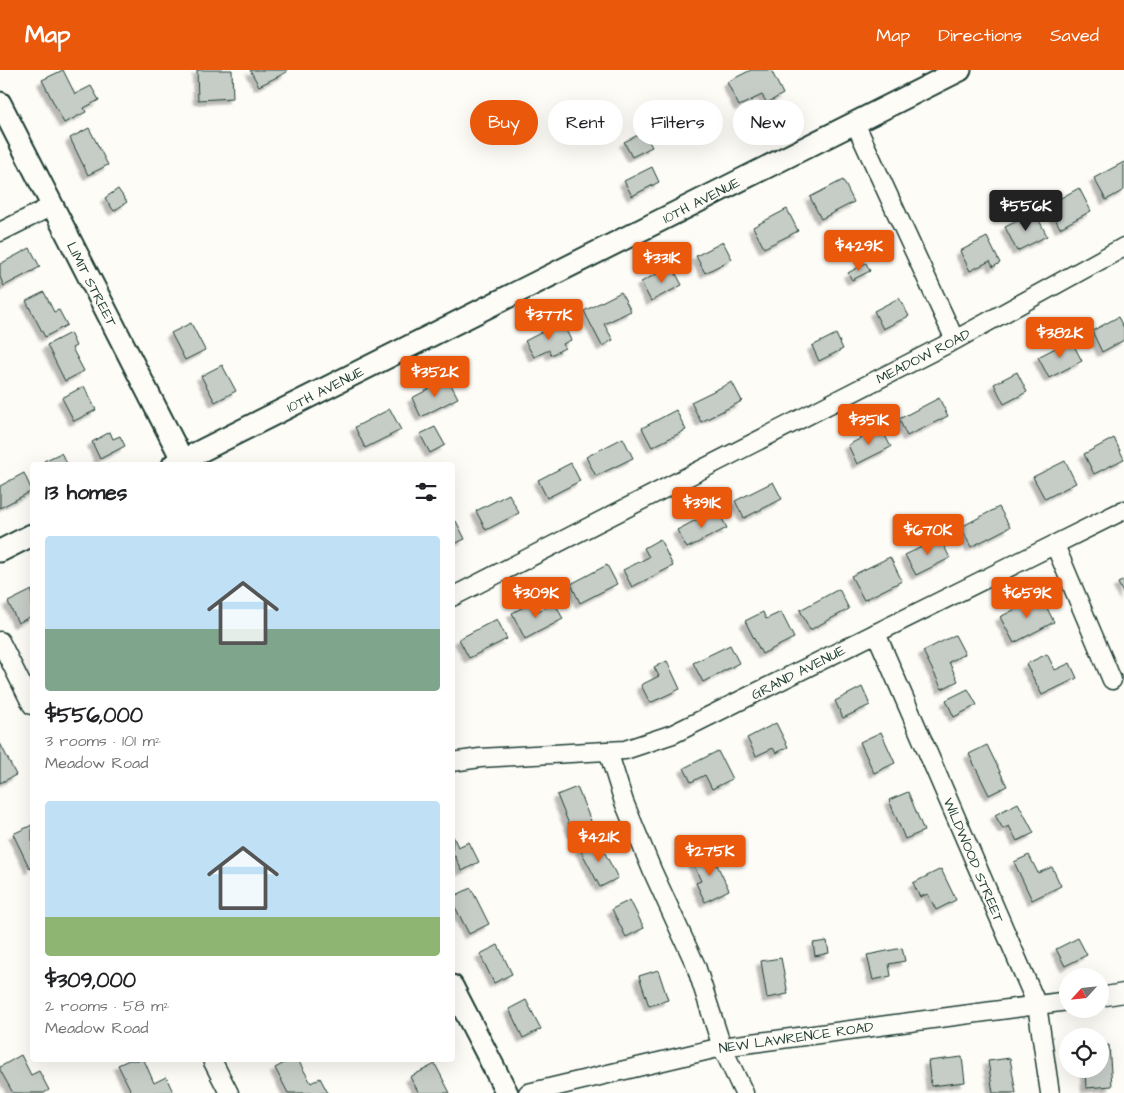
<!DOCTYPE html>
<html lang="en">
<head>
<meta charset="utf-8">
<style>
	body { margin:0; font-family:"Architects Daughter",sans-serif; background:#f6f6f6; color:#202124; height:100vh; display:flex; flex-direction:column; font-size:19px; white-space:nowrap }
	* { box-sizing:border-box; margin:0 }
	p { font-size:16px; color:#757577 }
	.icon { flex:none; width:28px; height:28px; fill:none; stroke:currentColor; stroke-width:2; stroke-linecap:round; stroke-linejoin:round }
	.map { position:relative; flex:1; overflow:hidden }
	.details { position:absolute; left:30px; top:392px; width:425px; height:600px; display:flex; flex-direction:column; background:#fff; border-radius:5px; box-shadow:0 5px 20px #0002 }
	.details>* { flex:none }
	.hud { position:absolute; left:470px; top:30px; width:475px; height:45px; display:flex; gap:10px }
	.needle { width:32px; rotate:243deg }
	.buttons { position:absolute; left:1059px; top:898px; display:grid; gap:10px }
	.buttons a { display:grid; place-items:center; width:50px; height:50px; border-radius:50%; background:#fff; box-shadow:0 5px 20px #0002; font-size:25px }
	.price { position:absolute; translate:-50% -42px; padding:0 11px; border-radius:5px; background:#ea580c; color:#fff; font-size:16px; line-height:32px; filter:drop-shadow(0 1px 2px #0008) }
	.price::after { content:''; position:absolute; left:50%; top:30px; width:15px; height:11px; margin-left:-8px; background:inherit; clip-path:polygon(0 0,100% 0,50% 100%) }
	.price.current { background:#222; color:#fff }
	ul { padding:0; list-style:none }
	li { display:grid; align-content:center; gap:10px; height:265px; padding:0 15px }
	li span { display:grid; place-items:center; height:155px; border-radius:5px; color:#555 }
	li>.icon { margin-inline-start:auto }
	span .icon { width:90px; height:90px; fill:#fffc; stroke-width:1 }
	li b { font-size:21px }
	h2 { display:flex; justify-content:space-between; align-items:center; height:60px; padding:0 15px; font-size:21px }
	.tag { padding:0 18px; border-radius:22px; background:#fff; box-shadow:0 5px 20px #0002; font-size:18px; line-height:45px }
	.tag.current { background:#ea580c; color:#fff }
	header { display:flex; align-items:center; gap:30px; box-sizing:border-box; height:70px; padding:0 25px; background:#ea580c; color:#fff }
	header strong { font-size:24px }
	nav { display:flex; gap:28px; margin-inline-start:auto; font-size:18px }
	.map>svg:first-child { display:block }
	.building { fill:#c6cdc7; stroke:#1f3d34; filter:url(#shadow) }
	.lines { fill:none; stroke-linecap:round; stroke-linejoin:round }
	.minor-casing { stroke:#1f3d34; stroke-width:21 }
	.tertiary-casing { stroke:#1f3d34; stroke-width:25 }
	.minor { stroke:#fdfcf7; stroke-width:18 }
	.tertiary { stroke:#fdfcf7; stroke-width:21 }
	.labels { text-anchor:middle; stroke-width:4; stroke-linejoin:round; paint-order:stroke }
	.street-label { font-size:14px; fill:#1f3d34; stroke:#fdfcf7 }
</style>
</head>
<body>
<header>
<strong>Map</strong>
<nav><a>Map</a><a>Directions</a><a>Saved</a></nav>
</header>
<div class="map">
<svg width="1124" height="1023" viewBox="0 0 1124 1023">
	<defs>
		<filter id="shadow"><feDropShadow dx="-4.5" dy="4.5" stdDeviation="1" flood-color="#0004"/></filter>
	</defs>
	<rect width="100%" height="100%" fill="#fdfcf7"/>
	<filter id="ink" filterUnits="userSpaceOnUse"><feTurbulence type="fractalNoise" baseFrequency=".02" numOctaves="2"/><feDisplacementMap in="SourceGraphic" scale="10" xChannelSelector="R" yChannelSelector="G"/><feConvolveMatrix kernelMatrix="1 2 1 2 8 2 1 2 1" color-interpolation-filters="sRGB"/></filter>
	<g filter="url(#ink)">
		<g class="building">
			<polygon points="63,0 75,24 91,16 99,30 84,38 86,42 64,53 42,10"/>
			<polygon points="197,0 232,0 233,28 198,30"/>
			<polygon points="250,0 286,0 287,2 259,16"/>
			<polygon points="751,0 771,0 783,24 767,33 762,25 739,36 727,12"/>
			<polygon points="89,58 108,95 88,105 70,68"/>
			<polygon points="644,62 652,77 632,87 624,72"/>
			<polygon points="1124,92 1124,120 1106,130 1094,108"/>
			<polygon points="652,97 659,112 632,126 624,111"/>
			<polygon points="843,110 854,132 821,149 810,127"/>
			<polygon points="1079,118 1091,141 1060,158 1048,135"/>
			<polygon points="118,119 127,132 114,141 105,128"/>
			<polygon points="787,139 798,161 764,178 753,157"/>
			<polygon points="1035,142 1047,166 1017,181 1005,157"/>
			<polygon points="987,167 1000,193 993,197 990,191 970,201 960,181"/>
			<polygon points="723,172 732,189 705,203 696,186"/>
			<polygon points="30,178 40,197 4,216 0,207 0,194"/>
			<polygon points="866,193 870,201 852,210 848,203"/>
			<polygon points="672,196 682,215 651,231 641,212"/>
			<polygon points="44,222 54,242 59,240 67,255 45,267 26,231"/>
			<polygon points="621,222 631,241 604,254 613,270 602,276 584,241"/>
			<polygon points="899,228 909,246 883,259 874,241"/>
			<polygon points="1118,247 1124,258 1124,270 1102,282 1092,261"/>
			<polygon points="562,252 571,270 563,274 565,278 551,285 549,280 534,287 525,271"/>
			<polygon points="191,253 205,280 185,290 171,263"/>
			<polygon points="70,263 76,276 72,278 84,301 65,311 47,275"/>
			<polygon points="836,264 843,279 819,291 812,276"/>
			<polygon points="1071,270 1082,291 1049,308 1038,287"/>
			<polygon points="222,295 236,321 215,332 201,306"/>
			<polygon points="1017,302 1027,322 1004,334 994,314"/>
			<polygon points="448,309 458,328 421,347 412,328"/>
			<polygon points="732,312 742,331 701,352 691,332"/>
			<polygon points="84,316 96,340 74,351 62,328"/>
			<polygon points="939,328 948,346 907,366 899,349"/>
			<polygon points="390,339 401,360 365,378 355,357"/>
			<polygon points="676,340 686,360 652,377 642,358"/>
			<polygon points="435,357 445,375 430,383 420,364"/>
			<polygon points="881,358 891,377 857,394 848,375"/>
			<polygon points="110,362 113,369 120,366 125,376 100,389 92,372"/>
			<polygon points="623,368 633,388 596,406 586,387"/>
			<polygon points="1114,368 1124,389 1094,404 1084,384"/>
			<polygon points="61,383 68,395 46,395 44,391"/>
			<polygon points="1065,391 1076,413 1045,429 1033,407"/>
			<polygon points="571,393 580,411 547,428 538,410"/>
			<polygon points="24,403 32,421 0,438 0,416"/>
			<polygon points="773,412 782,429 744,448 735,431"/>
			<polygon points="509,424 519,443 486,460 476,441"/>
			<polygon points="999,437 1010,457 971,477 961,457"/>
			<polygon points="717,439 727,458 687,478 677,460"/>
			<polygon points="456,451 465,469 452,475 452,453"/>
			<polygon points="940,468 950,488 916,505 905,485"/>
			<polygon points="660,469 673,496 632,517 623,500 649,487 644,478"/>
			<polygon points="890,487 902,511 864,530 851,506"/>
			<polygon points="607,495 617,514 580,533 571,514"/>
			<polygon points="1124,510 1124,525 1118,513"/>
			<polygon points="839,519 849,539 810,560 800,540"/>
			<polygon points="32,520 32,546 18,553 8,532"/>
			<polygon points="1041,526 1054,552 1014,573 1000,547"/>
			<polygon points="555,533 563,549 525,569 512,543 529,534 534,543"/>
			<polygon points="763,542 766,549 781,542 794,568 762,584 745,551"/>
			<polygon points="497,549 507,569 469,588 459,569"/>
			<polygon points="955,565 965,584 949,592 958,611 942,619 923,581"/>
			<polygon points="730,575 739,593 703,612 693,593"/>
			<polygon points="1047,584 1055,600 1070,593 1077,608 1042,625 1026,594"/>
			<polygon points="667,591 680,619 650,633 641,615 659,606 654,597"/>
			<polygon points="862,617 870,635 843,648 835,631"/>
			<polygon points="968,619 977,635 954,647 946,630"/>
			<polygon points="776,653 788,677 776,683 773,678 756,686 747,668"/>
			<polygon points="881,662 895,693 874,703 860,672"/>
			<polygon points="0,673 16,705 0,713"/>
			<polygon points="987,675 1007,716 989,725 969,684"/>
			<polygon points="718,681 732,709 712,719 705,705 691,712 684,698"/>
			<polygon points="577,717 593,756 573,764 557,725"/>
			<polygon points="908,722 924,761 905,769 889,730"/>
			<polygon points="1018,733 1034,763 1017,771 1009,756 1003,759 995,745"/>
			<polygon points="32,755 32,798 30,799 13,764"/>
			<polygon points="453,766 458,777 469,772 479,792 462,801 455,786 452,787"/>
			<polygon points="598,770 618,808 600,817 580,779"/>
			<polygon points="711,782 729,820 705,832 696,813 701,811 692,791"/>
			<polygon points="1029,785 1038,803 1052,797 1061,816 1032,830 1014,792"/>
			<polygon points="941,799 956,830 936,840 928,824 920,827 913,813"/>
			<polygon points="471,818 489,854 469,864 452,831 452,827"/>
			<polygon points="630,830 644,858 626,867 612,839"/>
			<polygon points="1078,868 1087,885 1065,896 1056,879"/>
			<polygon points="827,871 829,883 815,886 813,873"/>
			<polygon points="498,875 512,904 494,913 480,884"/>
			<polygon points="902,878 905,891 889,894 891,906 873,910 867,885"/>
			<polygon points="781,888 788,924 767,928 761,891"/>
			<polygon points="658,900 668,930 649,936 639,906"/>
			<polygon points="526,930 541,959 523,968 509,939"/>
			<polygon points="1109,975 1112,1016 1086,1018 1085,999 1100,999 1100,976"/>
			<polygon points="21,985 31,1005 39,1001 49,1020 44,1023 13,1023 0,1000 0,997"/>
			<polygon points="962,987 965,1012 931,1016 928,991"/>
			<polygon points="1010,988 1016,1023 993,1023 988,991"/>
			<polygon points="129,990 144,990 154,1013 166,1007 173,1022 132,1023 118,995"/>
			<polygon points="290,990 298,990 311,1013 320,1008 328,1023 288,1023 275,998"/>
			<polygon points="435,994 450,1023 419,1023 410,1007"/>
		</g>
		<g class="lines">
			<g class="minor-casing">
				<g id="minor">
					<polyline points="855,53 955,270"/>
					<polyline points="0,162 52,136"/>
					<polyline points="1055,475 1112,610"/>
					<polyline points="452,527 955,270 1124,177"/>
					<polyline points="876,563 1037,935 1050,1023"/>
					<polyline points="0,571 32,635"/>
					<polyline points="608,681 624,732 652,800 696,896 722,977 744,1023"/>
					<polyline points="452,692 480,688 625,680 673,664 1124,440"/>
					<polyline points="1100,927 1124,923"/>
					<polyline points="212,990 229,1023"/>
					<polyline points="528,1023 722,977 1068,931"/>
				</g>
			</g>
			<g class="tertiary-casing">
				<g id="tertiary">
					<polyline points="0,33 185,395"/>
					<polyline points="173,395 960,0"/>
					<polyline points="0,481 32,465"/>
					<polyline points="452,916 507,1023"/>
				</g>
			</g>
			<use href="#minor" class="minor"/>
			<use href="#tertiary" class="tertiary"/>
		</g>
	</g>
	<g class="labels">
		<g class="street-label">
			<text transform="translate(701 130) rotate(-27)" y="5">10TH AVENUE</text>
			<text transform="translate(92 214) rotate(63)" y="5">LIMIT STREET</text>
			<text transform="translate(923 286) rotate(-27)" y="5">MEADOW ROAD</text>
			<text transform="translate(325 319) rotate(-27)" y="5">10TH AVENUE</text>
			<text transform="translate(798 602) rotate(-27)" y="5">GRAND AVENUE</text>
			<text transform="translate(974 790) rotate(67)" y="5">WILDWOOD STREET</text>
			<text transform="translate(796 967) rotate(-8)" y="5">NEW LAWRENCE ROAD</text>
		</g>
	</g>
</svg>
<div class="buttons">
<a><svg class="needle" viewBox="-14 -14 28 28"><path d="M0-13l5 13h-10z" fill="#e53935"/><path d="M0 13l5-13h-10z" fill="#757577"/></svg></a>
<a><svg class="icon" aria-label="locate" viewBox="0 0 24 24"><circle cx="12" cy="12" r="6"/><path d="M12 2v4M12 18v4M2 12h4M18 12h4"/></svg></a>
</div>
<b class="price current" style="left:1026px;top:162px">$556K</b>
<b class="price" style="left:859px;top:202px">$429K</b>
<b class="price" style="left:662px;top:214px">$331K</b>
<b class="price" style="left:549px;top:271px">$377K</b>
<b class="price" style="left:1060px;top:289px">$382K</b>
<b class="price" style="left:435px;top:328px">$352K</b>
<b class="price" style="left:869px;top:376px">$351K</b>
<b class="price" style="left:702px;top:459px">$391K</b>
<b class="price" style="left:928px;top:486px">$670K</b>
<b class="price" style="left:536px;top:549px">$309K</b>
<b class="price" style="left:1027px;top:549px">$659K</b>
<b class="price" style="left:599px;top:793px">$421K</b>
<b class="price" style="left:710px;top:807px">$275K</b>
<div class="hud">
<a class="tag current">Buy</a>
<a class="tag">Rent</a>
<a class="tag">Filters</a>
<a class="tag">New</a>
</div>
<section class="details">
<h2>13 homes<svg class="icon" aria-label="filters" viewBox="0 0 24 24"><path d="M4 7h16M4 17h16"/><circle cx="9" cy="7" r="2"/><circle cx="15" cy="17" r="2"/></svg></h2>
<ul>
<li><span style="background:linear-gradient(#bfe0f5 60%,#7fa58c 0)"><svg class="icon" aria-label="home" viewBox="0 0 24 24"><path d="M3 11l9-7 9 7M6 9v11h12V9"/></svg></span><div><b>$556,000</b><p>3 rooms · 101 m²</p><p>Meadow Road</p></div></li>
<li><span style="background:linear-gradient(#bfe0f5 75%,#8fb573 0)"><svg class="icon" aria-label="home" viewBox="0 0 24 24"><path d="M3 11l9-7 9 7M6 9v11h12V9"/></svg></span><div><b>$309,000</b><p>2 rooms · 58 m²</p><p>Meadow Road</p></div></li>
</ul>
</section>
</div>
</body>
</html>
